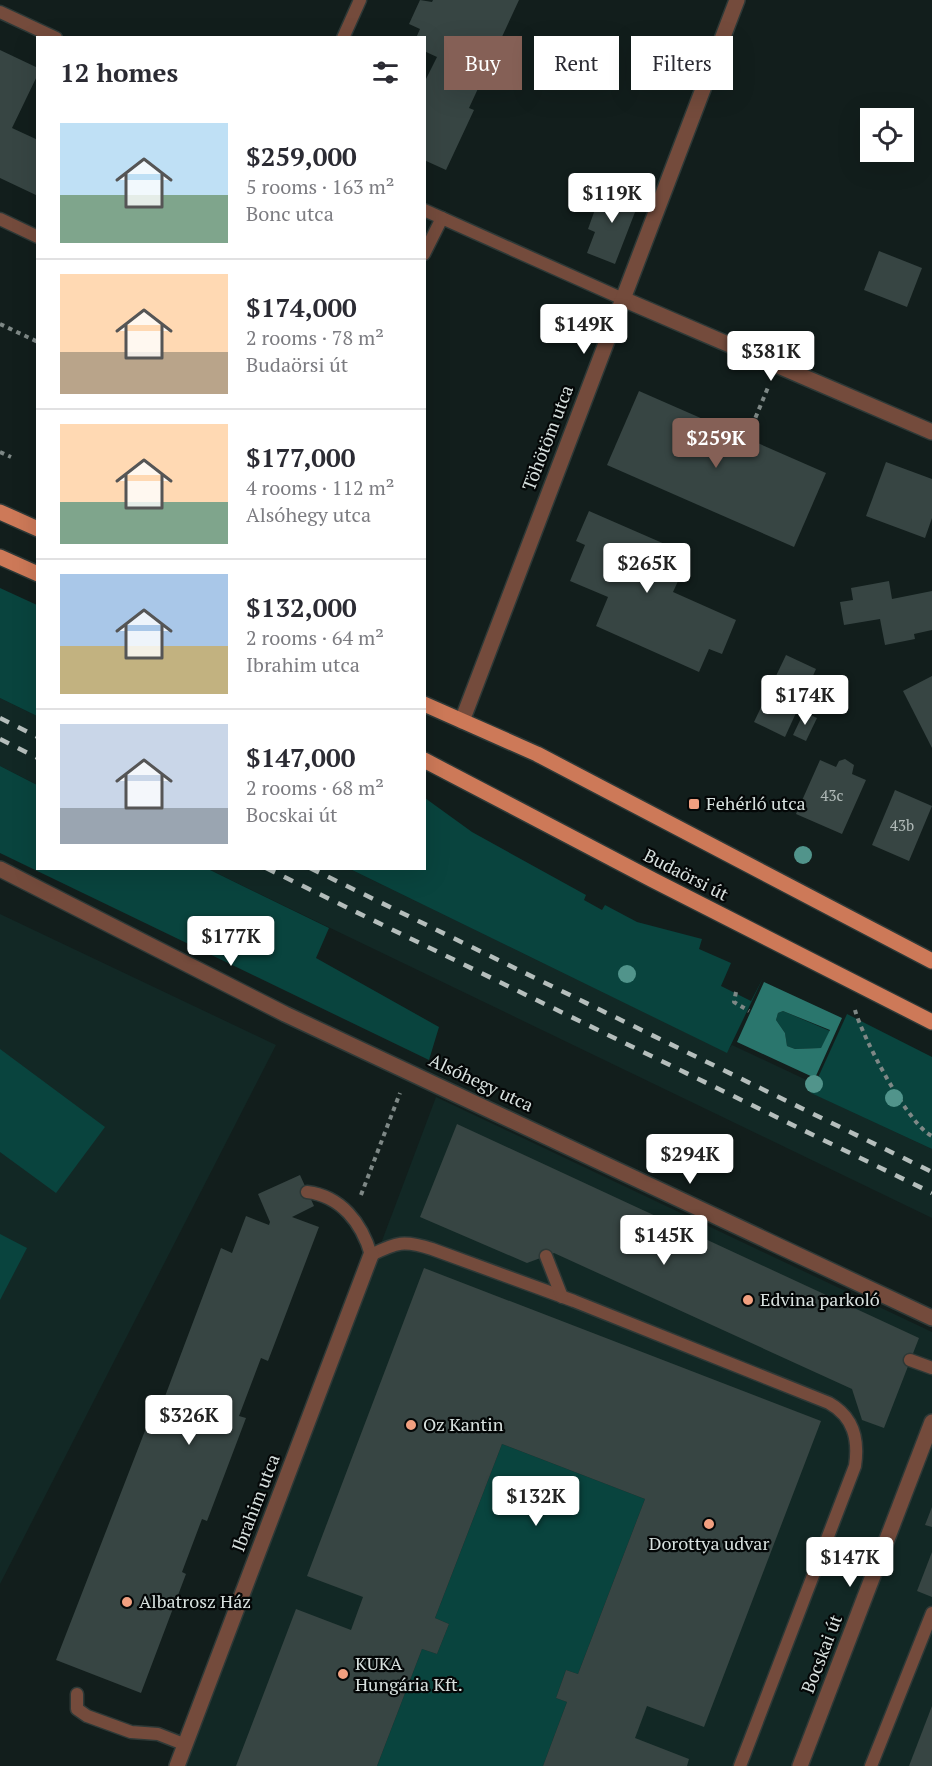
<!DOCTYPE html>
<html lang="en">
<head>
<meta charset="utf-8">
<style>
	body { margin:0; font-family:"PT Serif",serif; background:#f2f2f3; color:#2b2b33; height:100vh; display:flex; flex-direction:column; font-size:22px; white-space:nowrap }
	* { box-sizing:border-box; margin:0 }
	p { font-size:20px; color:#7c7c81 }
	.icon { flex:none; width:33px; height:33px; fill:none; stroke:currentColor; stroke-width:2; stroke-linecap:round; stroke-linejoin:round }
	.map { position:relative; flex:1; overflow:hidden }
	.side { position:absolute; left:36px; top:36px; width:390px; height:834px; display:flex; flex-direction:column; background:#fff; border-radius:0px; box-shadow:0 6px 24px #0002 }
	.side>* { flex:none }
	.guide { position:absolute; left:444px; top:36px; width:398px; height:54px; display:flex; gap:12px }
	.buttons { position:absolute; left:860px; top:108px; display:grid; gap:12px }
	.buttons a { display:grid; place-items:center; width:54px; height:54px; border-radius:0px; background:#fff; box-shadow:0 6px 24px #0002; font-size:30px }
	.price { position:absolute; translate:-50% -51px; padding:0 14px; border-radius:6px; background:#fff; color:#222; font-size:20px; line-height:39px; filter:drop-shadow(0 2px 3px #0008) }
	.price::after { content:''; position:absolute; left:50%; top:36px; width:18px; height:14px; margin-left:-9px; background:inherit; clip-path:polygon(0 0,100% 0,50% 100%) }
	.price.selected { background:#856056; color:#fff }
	ul { padding:0; list-style:none }
	li { display:flex; align-items:center; gap:18px; height:150px; padding:0 24px }
	li+li { border-top:2px solid #e1e1e2 }
	li span { display:grid; place-items:center; flex:none; width:168px; height:120px; border-radius:0px; color:#555 }
	li>.icon { margin-inline-start:auto }
	span .icon { width:72px; height:72px; fill:#fffc; stroke-width:1 }
	li b { font-size:26px }
	h2 { display:flex; justify-content:space-between; align-items:center; height:72px; padding:0 24px; font-size:26px }
	.tag { padding:0 21px; border-radius:0px; background:#fff; box-shadow:0 6px 24px #0002; font-size:21px; line-height:54px }
	.tag.selected { background:#856056; color:#fff }
	.map>svg:first-child { display:block }
	.built { fill:#122825 }
	.green { fill:#09443e }
	.water { fill:#2a766d; fill-rule:evenodd }
	.building { fill:#374543 }
	.lines { fill:none; stroke-linecap:round; stroke-linejoin:round }
	.service-casing { stroke:#2e3937; stroke-width:15 }
	.minor-casing { stroke:#2e3937; stroke-width:18 }
	.primary-casing { stroke:#2e3937; stroke-width:18 }
	.path { stroke:#7e8886; stroke-width:4; stroke-dasharray:4.5 4.5; stroke-linecap:butt }
	.service { stroke:#744b3c; stroke-width:12 }
	.minor { stroke:#744b3c; stroke-width:15 }
	.primary { stroke:#cd7958; stroke-width:15 }
	.rail { stroke:#b5bebc; stroke-width:4.5; stroke-dasharray:10 10; stroke-linecap:butt }
	.tree { fill:#51948b }
	.poi-dot { fill:#f2a080; stroke:#040707; stroke-width:2 }
	.labels { text-anchor:middle; stroke-width:4.5; stroke-linejoin:round; paint-order:stroke }
	.number-label { font-size:15px; fill:#b0bab8 }
	.street-label { font-size:18px; fill:#d8e1df; stroke:#040707 }
	.poi-label { font-size:18px; fill:#d8e1df; stroke:#040707; text-anchor:start }
</style>
</head>
<body>
<div class="map">
<svg width="932" height="1766" viewBox="0 0 932 1766">
	<rect width="100%" height="100%" fill="#121e1c"/>
	<g class="built">
		<polygon points="0,698 37,716 37,785 0,766"/>
		<polygon points="208,869 350,869 726,1052 732,1045 815,1084 812,1093 932,1149 932,1218"/>
		<polygon points="0,914 276,1045 0,1584"/>
		<polygon points="436,1097 932,1332 932,1766 185,1766"/>
	</g>
	<g class="green">
		<polygon points="0,588 37,605 37,716 0,698"/>
		<polygon points="0,766 37,785 38,868 208,869 329,928 316,958 439,1027 429,1060 0,853"/>
		<polygon points="425,798 472,832 586,895 584,900 602,910 605,905 637,922 702,939 699,949 731,963 721,986 751,1001 763,978 727,1053 350,869 424,868"/>
		<polygon points="783,1011 830,1031 821,1048 795,1049 787,1046 785,1033 776,1020 778,1013"/>
		<polygon points="847,1014 932,1057 932,1149 811,1093"/>
		<polygon points="0,1049 105,1127 56,1193 0,1152"/>
		<polygon points="0,1234 27,1248 0,1300"/>
		<polygon points="502,1444 645,1499 578,1674 566,1670 556,1698 567,1702 543,1766 377,1766 422,1649 437,1654 449,1624 435,1618"/>
	</g>
	<path class="water" d="M764,982L842,1018L815,1078L737,1042ZM783,1011L830,1030L821,1048L795,1049L787,1046L785,1033L776,1020L778,1013Z"/>
	<g class="building">
		<polygon points="420,0 432,2 433,0 519,0 469,108 474,110 446,170 424,160 424,83 437,57 424,51 424,38 416,38 420,29 409,24"/>
		<polygon points="0,50 38,68 38,74 12,128 38,140 38,196 0,178"/>
		<polygon points="616,179 631,185 624,202 637,207 615,264 587,253 595,232 588,229 597,204 605,207"/>
		<polygon points="879,251 922,268 907,307 864,290"/>
		<polygon points="639,391 826,473 794,547 607,465"/>
		<polygon points="886,462 932,479 932,518 925,538 866,516"/>
		<polygon points="589,511 690,555 673,592 736,620 722,654 709,649 699,672 596,626 608,597 570,581 585,545 576,541"/>
		<polygon points="889,581 892,599 932,591 932,630 914,634 915,639 885,645 880,619 844,625 840,602 853,600 851,588"/>
		<polygon points="786,655 816,669 785,737 754,722"/>
		<polygon points="932,676 932,748 903,691"/>
		<polygon points="804,712 817,718 806,741 793,735"/>
		<polygon points="845,759 854,765 852,774 866,780 842,834 796,814 820,760 836,767 839,761"/>
		<polygon points="895,790 932,806 909,861 872,845"/>
		<polygon points="457,1124 919,1338 884,1428 862,1420 852,1389 554,1253 527,1263 420,1217"/>
		<polygon points="300,1175 314,1206 292,1217 319,1227 268,1361 261,1358 239,1416 246,1418 207,1521 202,1519 182,1572 186,1574 141,1693 56,1660 155,1405 161,1407 221,1248 232,1253 246,1216 269,1225 270,1222 258,1194"/>
		<polygon points="424,1268 821,1421 704,1727 647,1706 635,1738 689,1759 687,1766 543,1766 567,1702 556,1698 566,1670 578,1674 645,1499 502,1444 435,1618 449,1624 437,1654 422,1649 377,1766 236,1766 296,1609 351,1630 363,1597 307,1576"/>
		<polygon points="932,1507 932,1527 925,1525"/>
		<polygon points="932,1552 932,1597 917,1591"/>
		<polygon points="932,1706 932,1766 909,1766"/>
	</g>
	<g class="lines">
		<g class="service-casing">
			<g id="service">
				<polyline points="0,12 56,38"/>
				<polyline points="343,38 360,0"/>
				<polyline points="424,210 623,299"/>
				<polyline points="0,219 38,237"/>
				<polyline points="424,254 442,218"/>
				<path d="M307,1192C341,1196 362,1223 371,1255C397,1242 404,1240 432,1249L574,1301L829,1403C854,1417 859,1440 855,1466L740,1766"/>
				<polyline points="546,1256 562,1297"/>
				<polyline points="910,1360 932,1368"/>
				<polyline points="77,1694 77,1709 87,1716 131,1732 158,1734 186,1745"/>
				<polyline points="871,1766 932,1613"/>
			</g>
		</g>
		<g class="minor-casing">
			<g id="minor">
				<polyline points="623,299 932,432"/>
				<polyline points="462,721 737,0"/>
				<polyline points="0,869 285,1014 932,1318"/>
				<polyline points="177,1766 371,1255"/>
				<polyline points="800,1766 932,1422"/>
			</g>
		</g>
		<g class="primary-casing">
			<g id="primary">
				<polyline points="0,512 38,529"/>
				<polyline points="0,557 38,574"/>
				<polyline points="424,704 537,754 932,961"/>
				<polyline points="424,760 653,880 932,1022"/>
			</g>
		</g>
		<g class="path">
			<polyline points="0,324 38,342"/>
			<polyline points="752,426 769,385"/>
			<polyline points="0,452 11,457"/>
			<polyline points="736,992 734,1002 749,1011"/>
			<path d="M855,1010C862,1036 908,1125 932,1136"/>
			<polyline points="361,1195 400,1093"/>
		</g>
		<use href="#service" class="service"/>
		<use href="#minor" class="minor"/>
		<use href="#primary" class="primary"/>
		<g class="rail">
			<polyline points="0,718 38,737"/>
			<polyline points="0,739 38,758"/>
			<polyline points="266,868 932,1193"/>
			<polyline points="310,868 932,1172"/>
		</g>
	</g>
	<g class="tree">
		<circle cx="803" cy="855" r="9"/>
		<circle cx="627" cy="974" r="9"/>
		<circle cx="814" cy="1084" r="9"/>
		<circle cx="894" cy="1098" r="9"/>
	</g>
	<g class="poi-dot">
		<rect x="688" y="798" width="12" height="12" rx="3"/>
		<circle cx="748" cy="1300" r="6"/>
		<circle cx="411" cy="1425" r="6"/>
		<circle cx="709" cy="1524" r="6"/>
		<circle cx="127" cy="1602" r="6"/>
		<circle cx="343" cy="1674" r="6"/>
	</g>
	<g class="labels">
		<g class="number-label">
			<text x="832" y="801">43c</text>
			<text x="902" y="831">43b</text>
		</g>
		<g class="street-label">
			<text transform="translate(548 438) rotate(-69)" y="6">Töhötöm utca</text>
			<text transform="translate(686 875) rotate(27)" y="6">Budaörsi út</text>
			<text transform="translate(481 1083) rotate(25)" y="6">Alsóhegy utca</text>
			<text transform="translate(256 1503) rotate(-69)" y="6">Ibrahim utca</text>
			<text transform="translate(822 1654) rotate(-69)" y="6">Bocskai út</text>
		</g>
		<g class="poi-label">
			<text x="706" y="810">Fehérló utca</text>
			<text x="760" y="1306">Edvina parkoló</text>
			<text x="423" y="1431">Oz Kantin</text>
			<text x="709" y="1550" text-anchor="middle">Dorottya udvar</text>
			<text x="139" y="1608">Albatrosz Ház</text>
			<text x="355" y="1670">KUKA<tspan x="355" dy="21">Hungária Kft.</tspan></text>
		</g>
	</g>
</svg>
<div class="buttons">
<a><svg class="icon" aria-label="locate" viewBox="0 0 24 24"><circle cx="12" cy="12" r="6"/><path d="M12 2v4M12 18v4M2 12h4M18 12h4"/></svg></a>
</div>
<b class="price" style="left:612px;top:224px">$119K</b>
<b class="price" style="left:584px;top:355px">$149K</b>
<b class="price" style="left:771px;top:382px">$381K</b>
<b class="price selected" style="left:716px;top:469px">$259K</b>
<b class="price" style="left:647px;top:594px">$265K</b>
<b class="price" style="left:805px;top:726px">$174K</b>
<b class="price" style="left:231px;top:967px">$177K</b>
<b class="price" style="left:690px;top:1185px">$294K</b>
<b class="price" style="left:664px;top:1266px">$145K</b>
<b class="price" style="left:189px;top:1446px">$326K</b>
<b class="price" style="left:536px;top:1527px">$132K</b>
<b class="price" style="left:850px;top:1588px">$147K</b>
<div class="guide">
<a class="tag selected">Buy</a>
<a class="tag">Rent</a>
<a class="tag">Filters</a>
</div>
<section class="side">
<h2>12 homes<svg class="icon" aria-label="filters" viewBox="0 0 24 24"><path d="M4 7h16M4 17h16"/><circle cx="9" cy="7" r="2"/><circle cx="15" cy="17" r="2"/></svg></h2>
<ul>
<li><span style="background:linear-gradient(#bfe0f5 60%,#7fa58c 0)"><svg class="icon" aria-label="home" viewBox="0 0 24 24"><path d="M3 11l9-7 9 7M6 9v11h12V9"/></svg></span><div><b>$259,000</b><p>5 rooms · 163 m²</p><p>Bonc utca</p></div></li>
<li><span style="background:linear-gradient(#ffd9b3 65%,#b9a48a 0)"><svg class="icon" aria-label="home" viewBox="0 0 24 24"><path d="M3 11l9-7 9 7M6 9v11h12V9"/></svg></span><div><b>$174,000</b><p>2 rooms · 78 m²</p><p>Budaörsi út</p></div></li>
<li><span style="background:linear-gradient(#ffd9b3 65%,#7fa58c 0)"><svg class="icon" aria-label="home" viewBox="0 0 24 24"><path d="M3 11l9-7 9 7M6 9v11h12V9"/></svg></span><div><b>$177,000</b><p>4 rooms · 112 m²</p><p>Alsóhegy utca</p></div></li>
<li><span style="background:linear-gradient(#a9c7e8 60%,#c2b280 0)"><svg class="icon" aria-label="home" viewBox="0 0 24 24"><path d="M3 11l9-7 9 7M6 9v11h12V9"/></svg></span><div><b>$132,000</b><p>2 rooms · 64 m²</p><p>Ibrahim utca</p></div></li>
<li><span style="background:linear-gradient(#c9d6e8 70%,#9aa5b1 0)"><svg class="icon" aria-label="home" viewBox="0 0 24 24"><path d="M3 11l9-7 9 7M6 9v11h12V9"/></svg></span><div><b>$147,000</b><p>2 rooms · 68 m²</p><p>Bocskai út</p></div></li>
</ul>
</section>
</div>
</body>
</html>
